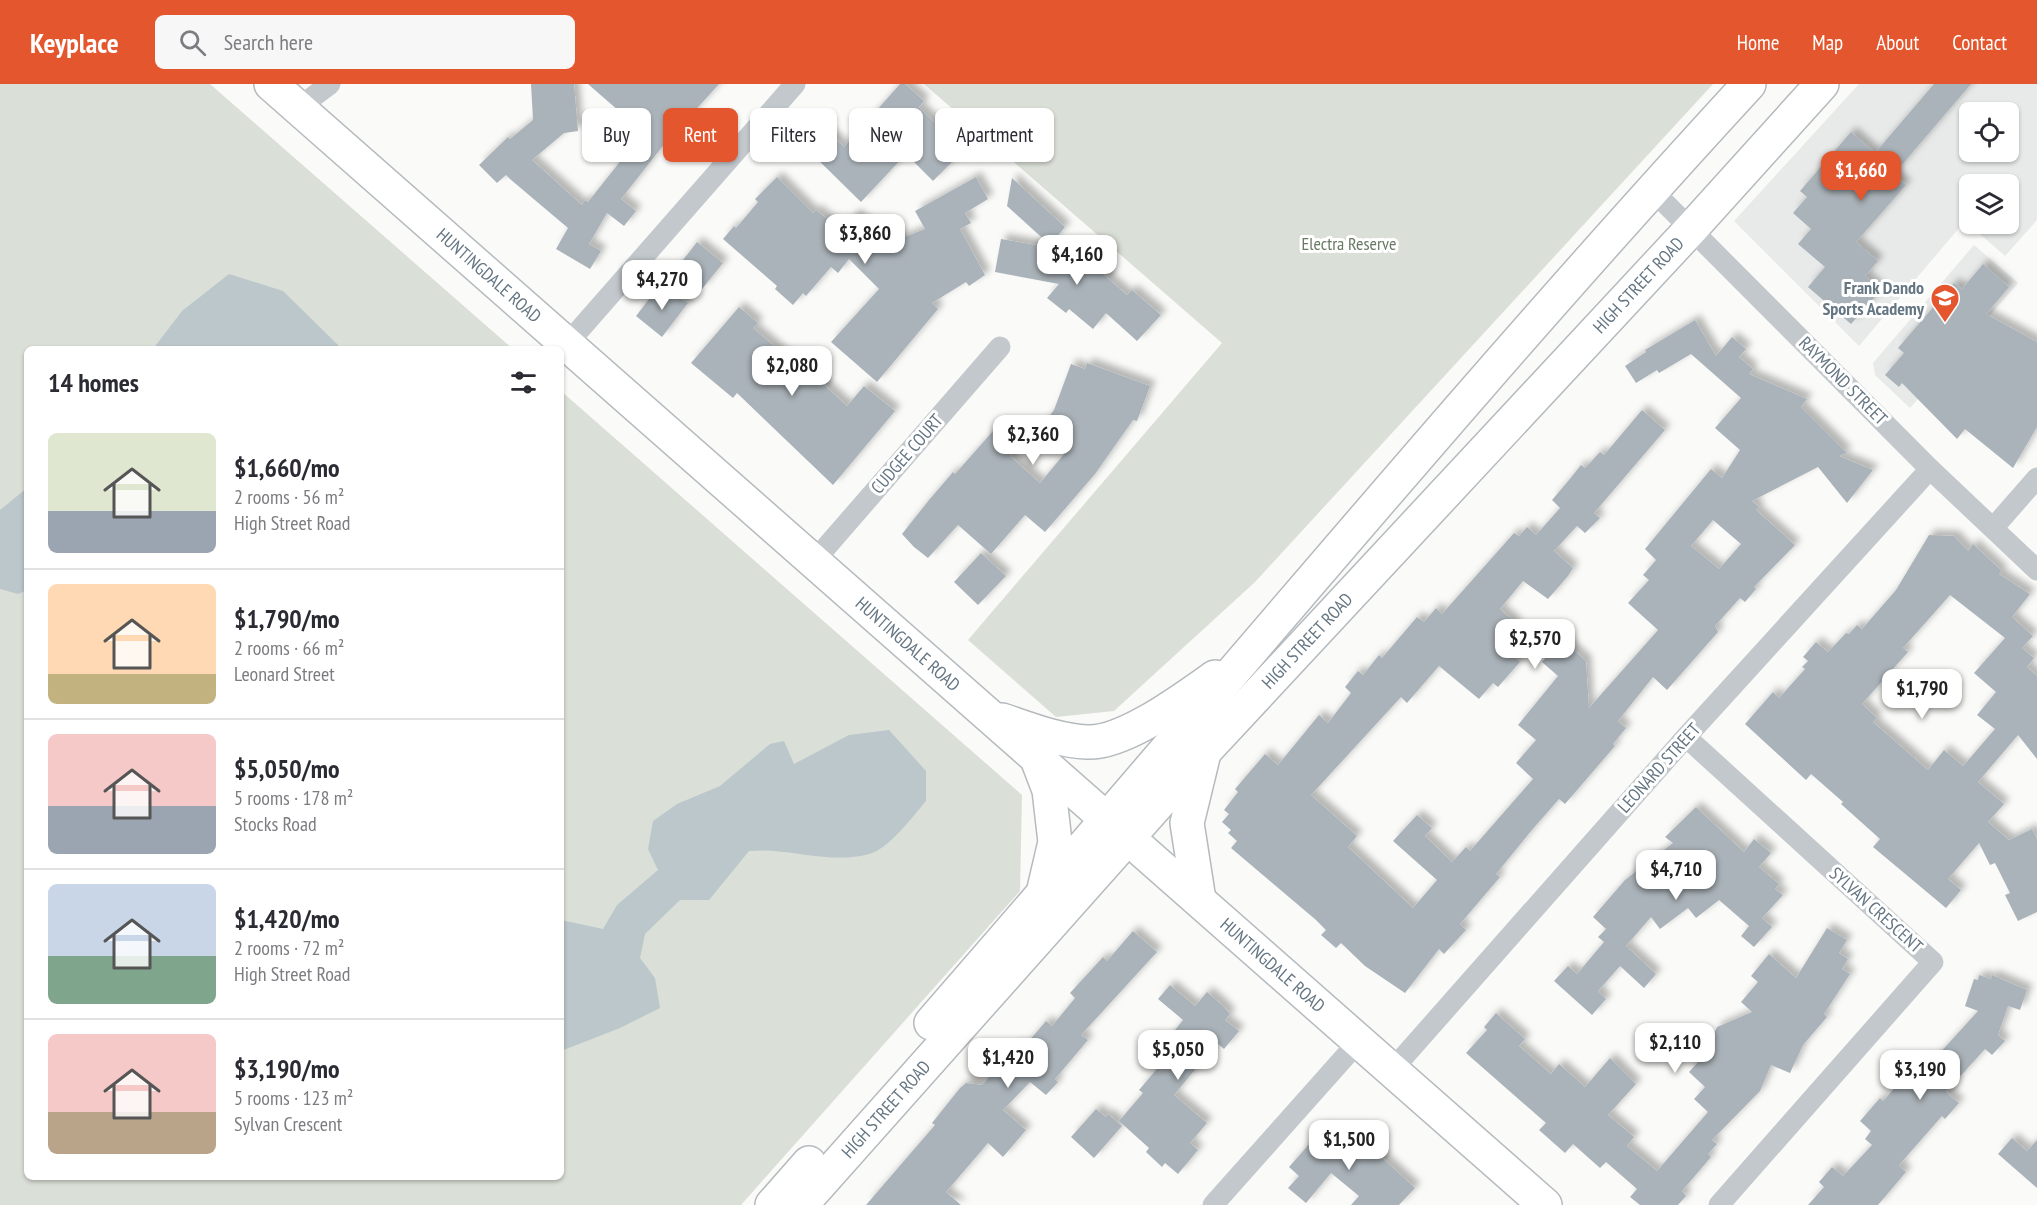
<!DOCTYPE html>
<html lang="en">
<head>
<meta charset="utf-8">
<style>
	body { margin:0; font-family:"PT Sans Narrow",sans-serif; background:#f7f7f7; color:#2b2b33; height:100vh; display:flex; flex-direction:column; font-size:22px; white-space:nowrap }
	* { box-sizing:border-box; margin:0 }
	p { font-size:20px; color:#7c7c81 }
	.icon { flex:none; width:33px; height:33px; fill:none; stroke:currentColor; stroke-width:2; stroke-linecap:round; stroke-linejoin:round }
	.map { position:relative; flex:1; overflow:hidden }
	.details { position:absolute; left:24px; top:262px; width:540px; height:834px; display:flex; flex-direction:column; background:#fff; border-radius:9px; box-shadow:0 2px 4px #0004 }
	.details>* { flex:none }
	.guide { position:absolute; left:582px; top:24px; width:570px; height:54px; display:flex; gap:12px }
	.tools { position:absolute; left:1959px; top:18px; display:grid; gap:12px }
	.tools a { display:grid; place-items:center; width:60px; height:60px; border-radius:9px; background:#fff; box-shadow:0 2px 4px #0004; font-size:30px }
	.price { position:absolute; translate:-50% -51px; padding:0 14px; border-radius:12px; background:#fff; color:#222; font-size:20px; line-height:39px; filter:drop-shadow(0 2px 3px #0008) }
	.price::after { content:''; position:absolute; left:50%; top:36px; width:18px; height:14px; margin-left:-9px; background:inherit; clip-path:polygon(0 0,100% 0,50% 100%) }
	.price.on { background:#e4572e; color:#fff }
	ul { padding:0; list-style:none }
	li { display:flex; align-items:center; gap:18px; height:150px; padding:0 24px }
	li+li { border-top:2px solid #e1e1e2 }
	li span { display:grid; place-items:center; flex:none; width:168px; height:120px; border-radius:9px; color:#555 }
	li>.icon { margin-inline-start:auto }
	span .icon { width:72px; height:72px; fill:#fffc; stroke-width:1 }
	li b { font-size:26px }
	h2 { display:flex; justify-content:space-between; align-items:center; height:72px; padding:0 24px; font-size:26px }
	.tag { padding:0 21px; border-radius:9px; background:#fff; box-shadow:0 2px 4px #0004; font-size:21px; line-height:54px }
	.tag.on { background:#e4572e; color:#fff }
	header { display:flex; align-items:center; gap:36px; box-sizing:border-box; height:84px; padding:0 30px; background:#e4572e; color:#fff }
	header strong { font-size:28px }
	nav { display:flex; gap:33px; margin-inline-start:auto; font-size:21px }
	.search { width:420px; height:54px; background:#f7f7f7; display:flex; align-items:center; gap:15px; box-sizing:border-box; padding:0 21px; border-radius:9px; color:#7c7c81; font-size:22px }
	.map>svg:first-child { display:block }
	.built { fill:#e8e9e9; fill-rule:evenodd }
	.green { fill:#dadfd7 }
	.water { fill:#bbc7cb }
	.building { fill:#aab3b9; fill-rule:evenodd; filter:url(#shadow) }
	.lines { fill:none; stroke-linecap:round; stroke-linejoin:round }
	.primary-casing { stroke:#b5babe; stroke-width:36 }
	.minor { stroke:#c3c8cc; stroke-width:21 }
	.primary { stroke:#fff; stroke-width:33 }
	.labels { text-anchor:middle; stroke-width:6; stroke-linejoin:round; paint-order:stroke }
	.park-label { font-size:18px; fill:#687a64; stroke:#fff }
	.street-label { font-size:18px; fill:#657683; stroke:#fff }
	.poi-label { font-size:18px; font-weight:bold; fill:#657683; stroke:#fff; text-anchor:end }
</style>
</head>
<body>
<header>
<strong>Keyplace</strong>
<div class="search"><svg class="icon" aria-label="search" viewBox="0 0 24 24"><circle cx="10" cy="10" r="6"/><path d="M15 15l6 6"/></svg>Search here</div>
<nav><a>Home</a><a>Map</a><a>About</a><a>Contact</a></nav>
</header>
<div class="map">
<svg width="2037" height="1121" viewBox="0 0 2037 1121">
	<defs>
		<filter id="shadow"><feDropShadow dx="5.5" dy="-5.5" stdDeviation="3" flood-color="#0004"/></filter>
	</defs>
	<rect width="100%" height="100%" fill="#fafaf8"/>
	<g class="built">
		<path d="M1859,0H2037V136L2005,172L1965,137L1859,262L1734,137ZM1970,28H2008V68H1970ZM1970,100H2008V140H1970Z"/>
		<polygon points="1974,161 2018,199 1910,324 1875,291 1873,279"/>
	</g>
	<g class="green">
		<polygon points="0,0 210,0 513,265 27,266 27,1094 561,1094 561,307 1022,711 1020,807 741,1121 0,1121"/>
		<polygon points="924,0 1713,0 1255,498 1114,627 1056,633 968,556 1222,259"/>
	</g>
	<g class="water">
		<polygon points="229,190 283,207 338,261 339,265 153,265 182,227"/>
		<polygon points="27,404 27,506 18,510 0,505 0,426"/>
		<path d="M889,646L926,687V717C913,732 889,765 869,770C830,781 788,763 749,767L709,816H680L645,850L640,874L655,894L660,924L620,944L561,967V836L603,845L617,821L658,786L648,765L653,737L677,720L720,702L770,660L784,657L794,680L849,651Z"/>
	</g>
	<g class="building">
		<polygon points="531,0 574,0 578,47 564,49 532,76 582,121 585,116 588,118 634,60 628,50 635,41 588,0 719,0 662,63 621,115 636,127 624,142 607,129 589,160 601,167 590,185 556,165 568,144 510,95 506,91 497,99 479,81 508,53 510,55 533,36"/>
		<polygon points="900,0 905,0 924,17 919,23 963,67 933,97 906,70 861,118 808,66 826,46 844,63"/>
		<polygon points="1934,0 1971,0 1894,90 1906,101 1856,158 1878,177 1865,192 1881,206 1851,240 1808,203 1825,183 1798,160 1811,145 1793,129 1807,113 1800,107 1851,48 1875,69"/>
		<polygon points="777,93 813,129 816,126 841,146 855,130 889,159 925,145 915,127 976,93 988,115 965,129 971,139 960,145 985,191 969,202 966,198 932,219 938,225 877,298 831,258 879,205 849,175 838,189 831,183 806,212 803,209 793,221 775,205 777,202 723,155 734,142 736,144 758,118 755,115"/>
		<polygon points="1012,94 1065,143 1050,161 1007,122"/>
		<polygon points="1001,155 1078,168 1127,211 1132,206 1161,231 1137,257 1106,229 1093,245 1069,225 1066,229 1047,214 1059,200 995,188"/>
		<polygon points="697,158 723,179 702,205 676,185"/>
		<polygon points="1983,180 2009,203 1986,230 2037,258 2037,343 2013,384 1965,345 1957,355 1902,299 1899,303 1885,291 1904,269 1898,264 1954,199 1962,205"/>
		<polygon points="659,202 688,219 662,253 636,232"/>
		<polygon points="739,223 758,239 753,244 805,288 807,285 847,322 864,302 895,327 833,401 737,309 733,314 691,279"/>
		<path d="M1695,236L1716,272L1732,253L1746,265L1739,273L1753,285L1749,290L1807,315L1801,323L1847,369L1839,372L1873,386L1847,419L1818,383L1752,417L1759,423L1756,426L1795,461L1754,503L1756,505L1745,518L1740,514L1715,542L1718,548L1667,606L1653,593L1618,637L1626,644L1613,660L1615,662L1565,720L1559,715L1531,747L1496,790L1500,793L1460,840L1466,846L1444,870L1439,865L1405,909L1365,882L1341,859L1336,864L1321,851L1326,846L1316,836L1231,764L1237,757L1228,749L1231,746L1222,738L1229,730L1224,726L1238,708L1235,705L1265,670L1278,681L1319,631L1328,639L1351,609L1345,603L1358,587L1363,591L1379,571L1382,574L1417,533L1424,538L1436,524L1442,530L1514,449L1519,452L1527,443L1536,451L1560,424L1552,416L1569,396L1581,381L1585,384L1600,368L1604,371L1642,326L1665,346L1594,429L1600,434L1585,449L1577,442L1554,467L1573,484L1568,492L1548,515L1523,497L1500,525L1517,540L1499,560L1520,578L1498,603L1493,599L1479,615L1439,582L1407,619L1401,613L1311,711L1357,752L1348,763L1413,824L1437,796L1393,757L1417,731L1432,744L1425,752L1452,778L1466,763L1470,767L1533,695L1516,679L1536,656L1518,641L1558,592L1542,578L1562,555L1586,577L1589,624L1658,546L1628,519L1649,496L1643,491L1656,476L1645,465L1711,385L1722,394L1740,366L1715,344L1741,314L1691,270L1659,289L1657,286L1636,299L1625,282L1646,268L1645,266ZM1713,436L1741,460L1719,485L1691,462Z"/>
		<polygon points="1087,279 1150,302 1137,337 1133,336 1095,390 1045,448 1025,431 991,470 958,441 928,474 914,463 902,450 929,416 953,388 955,390 993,347 1015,365 1010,372 1040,399 1065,369 1037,349 1054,326 1071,280 1085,285"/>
		<path d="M1929,451L1954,452L1968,467L1973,460L2002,487L1999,490L2030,510L2012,533L2033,552L2022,564L2034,574L2027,583L2037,592V675L2018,651L1978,698L2004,720L1988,738L2009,756L2032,745L2037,755V828L2018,837L2005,811L2010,809L1995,779L1990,781L1979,759L1948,795L1961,806L1946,824L1873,763L1880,755L1841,720L1843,718L1811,690L1806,696L1745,640L1773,608L1779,614L1805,585L1802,583L1808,577L1803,573L1816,558L1828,568L1846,549L1849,550L1857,541L1862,545L1896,506ZM1950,511L2005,554L1974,589L1996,608L1977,631L1995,645L1963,682L1944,666L1928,686L1873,638L1877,634L1862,620L1908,568L1903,564Z"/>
		<polygon points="981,469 1006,492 978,521 954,498"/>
		<polygon points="1696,723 1744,768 1754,755 1771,769 1759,783 1779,800 1775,805 1783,811 1762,834 1772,843 1754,863 1741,852 1749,842 1719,816 1696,834 1688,824 1660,845 1651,833 1626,862 1656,890 1644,904 1620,882 1598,907 1606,915 1592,931 1554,897 1568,882 1577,890 1604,858 1598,853 1606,845 1593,833 1625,796 1673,759 1665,753"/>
		<polygon points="1827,844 1847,856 1839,869 1848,875 1842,885 1850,890 1824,930 1827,933 1803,961 1790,989 1771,981 1760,1007 1712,1056 1717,1060 1708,1070 1711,1073 1682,1107 1686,1112 1678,1121 1640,1121 1630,1113 1637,1105 1606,1078 1600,1084 1573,1060 1565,1069 1539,1046 1546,1039 1466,969 1487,946 1484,943 1496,929 1525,955 1519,962 1551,990 1559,980 1585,1003 1610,974 1636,1000 1608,1031 1634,1053 1627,1062 1657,1087 1708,1028 1694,1015 1705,1003 1689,988 1715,959 1713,952 1717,943 1752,928 1741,918 1758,898 1751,892 1769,870 1796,894"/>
		<polygon points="1133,847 1157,868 1081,951 1088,956 1055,995 1058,998 1046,1011 1030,998 1003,1026 1026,1046 1003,1073 988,1059 946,1108 961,1121 866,1121 935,1041 932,1039 960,1004 966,999 982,1001 1017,961 1022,965 1046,937 1052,942 1075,914 1070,909 1103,873 1107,877"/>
		<polygon points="1979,891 1991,895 1992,891 2027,906 2020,926 2008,922 1998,951 2005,957 1992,971 1985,965 1946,1008 1959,1019 1945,1035 1942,1032 1899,1081 1906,1088 1878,1121 1808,1121 1824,1103 1819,1098 1832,1083 1843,1092 1872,1061 1865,1055 1871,1047 1860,1037 1880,1014 1883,1017 1909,988 1916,995 1978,927 1965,922 1974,895 1978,896"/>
		<polygon points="1170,901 1195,922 1207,908 1222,921 1230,930 1225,936 1239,947 1224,965 1217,959 1174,1011 1207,1039 1190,1059 1198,1066 1178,1090 1165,1079 1162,1083 1146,1068 1149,1064 1119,1037 1143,1009 1139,1006 1167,973 1159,966 1183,936 1158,915"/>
		<polygon points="1096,1025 1106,1033 1108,1030 1122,1042 1094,1074 1071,1053"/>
		<polygon points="1327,1044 1335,1051 1338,1048 1349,1058 1353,1054 1360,1059 1362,1055 1415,1104 1399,1121 1351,1121 1359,1112 1331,1089 1306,1119 1288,1104 1299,1092 1289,1083 1311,1058 1314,1061"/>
		<polygon points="2012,1054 2027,1067 2037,1056 2037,1104 1998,1070"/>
	</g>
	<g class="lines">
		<g class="primary-casing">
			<g id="primary">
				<path id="s1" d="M271,0L1545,1121"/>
				<path d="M1002,636C1029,645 1059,657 1087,658C1124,660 1185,614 1215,593"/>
				<polyline points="1036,672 1049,706 1055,758 1044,805"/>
				<polyline points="1199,816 1187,739 1203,673"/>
				<path d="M931,939C1204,626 1468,305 1749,0"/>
				<polyline points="772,1121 809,1079"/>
				<path id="s2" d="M801,1121L1204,668L1691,145L1822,0"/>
			</g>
		</g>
		<g class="minor">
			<polyline points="298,24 330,0"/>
			<polyline points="1652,106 1930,385 2037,486"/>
			<polyline points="567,260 795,0"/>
			<polyline points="1994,443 2037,394"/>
			<polyline points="814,477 1000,263"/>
			<polyline points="1686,653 1933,878 1719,1121"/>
			<polyline points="1392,986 1686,653 1930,385"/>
			<polyline points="1213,1121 1359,957"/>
		</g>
		<use href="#primary" class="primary"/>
	</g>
	<defs>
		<g id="school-pin" transform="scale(1.5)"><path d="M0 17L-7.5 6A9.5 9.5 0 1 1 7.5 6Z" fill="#e4572e" stroke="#fff"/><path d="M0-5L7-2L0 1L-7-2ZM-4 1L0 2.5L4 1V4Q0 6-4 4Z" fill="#fff"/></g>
	</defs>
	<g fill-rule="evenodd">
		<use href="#school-pin" x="1945" y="214"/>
	</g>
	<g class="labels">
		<g class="park-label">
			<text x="1349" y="166">Electra Reserve</text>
		</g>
		<g class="street-label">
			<text dy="6" stroke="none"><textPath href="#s1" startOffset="290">HUNTINGDALE ROAD</textPath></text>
			<text dy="6" stroke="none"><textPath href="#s2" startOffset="1244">HIGH STREET ROAD</textPath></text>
			<text transform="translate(1843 297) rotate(45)" y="6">RAYMOND STREET</text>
			<text transform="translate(907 370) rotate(-49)" y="6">CUDGEE COURT</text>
			<text dy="6" stroke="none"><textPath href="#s2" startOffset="758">HIGH STREET ROAD</textPath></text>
			<text dy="6" stroke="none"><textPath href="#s1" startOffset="848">HUNTINGDALE ROAD</textPath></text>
			<text transform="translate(1659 684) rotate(-48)" y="6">LEONARD STREET</text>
			<text transform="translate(1876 826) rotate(42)" y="6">SYLVAN CRESCENT</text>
			<text dy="6" stroke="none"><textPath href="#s1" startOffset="1334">HUNTINGDALE ROAD</textPath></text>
			<text dy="6" stroke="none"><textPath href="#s2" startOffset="128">HIGH STREET ROAD</textPath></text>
		</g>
		<g class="poi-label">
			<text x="1924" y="210">Frank Dando<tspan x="1924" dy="21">Sports Academy</tspan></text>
		</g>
	</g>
</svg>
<div class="tools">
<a><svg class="icon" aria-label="locate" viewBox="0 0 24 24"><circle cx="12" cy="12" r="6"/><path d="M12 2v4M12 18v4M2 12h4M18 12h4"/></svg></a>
<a><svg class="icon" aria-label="layers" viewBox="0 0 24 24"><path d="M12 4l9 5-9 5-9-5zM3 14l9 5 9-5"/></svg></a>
</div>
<b class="price on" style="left:1861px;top:118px">$1,660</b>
<b class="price" style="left:865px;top:181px">$3,860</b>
<b class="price" style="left:1077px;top:202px">$4,160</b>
<b class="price" style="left:662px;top:227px">$4,270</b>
<b class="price" style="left:792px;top:313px">$2,080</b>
<b class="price" style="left:1033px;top:382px">$2,360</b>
<b class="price" style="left:1535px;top:586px">$2,570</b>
<b class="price" style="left:1922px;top:636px">$1,790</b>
<b class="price" style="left:1676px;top:817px">$4,710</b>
<b class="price" style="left:1675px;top:990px">$2,110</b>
<b class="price" style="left:1178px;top:997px">$5,050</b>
<b class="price" style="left:1008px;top:1005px">$1,420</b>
<b class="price" style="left:1920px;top:1017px">$3,190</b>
<b class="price" style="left:1349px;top:1087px">$1,500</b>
<div class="guide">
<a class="tag">Buy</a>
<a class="tag on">Rent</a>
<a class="tag">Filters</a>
<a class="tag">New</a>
<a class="tag">Apartment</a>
</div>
<section class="details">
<h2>14 homes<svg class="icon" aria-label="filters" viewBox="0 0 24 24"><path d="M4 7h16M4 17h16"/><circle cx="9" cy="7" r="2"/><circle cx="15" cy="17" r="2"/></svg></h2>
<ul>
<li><span style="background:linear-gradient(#dfe7d0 65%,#9aa5b1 0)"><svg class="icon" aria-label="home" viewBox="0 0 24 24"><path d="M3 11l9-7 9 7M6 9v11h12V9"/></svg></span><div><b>$1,660/mo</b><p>2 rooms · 56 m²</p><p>High Street Road</p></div></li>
<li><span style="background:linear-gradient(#ffd9b3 75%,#c2b280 0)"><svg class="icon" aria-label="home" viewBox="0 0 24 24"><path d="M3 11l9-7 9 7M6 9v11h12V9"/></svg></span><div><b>$1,790/mo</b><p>2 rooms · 66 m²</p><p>Leonard Street</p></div></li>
<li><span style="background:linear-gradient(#f6c9c9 60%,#9aa5b1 0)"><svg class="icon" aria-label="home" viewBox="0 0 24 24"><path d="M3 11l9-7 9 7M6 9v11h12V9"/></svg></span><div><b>$5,050/mo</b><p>5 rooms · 178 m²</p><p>Stocks Road</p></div></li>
<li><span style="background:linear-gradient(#c9d6e8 60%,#7fa58c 0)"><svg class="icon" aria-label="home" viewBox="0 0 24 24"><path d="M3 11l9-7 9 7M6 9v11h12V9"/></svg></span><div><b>$1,420/mo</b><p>2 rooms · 72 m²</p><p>High Street Road</p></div></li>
<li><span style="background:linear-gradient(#f6c9c9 65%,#b9a48a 0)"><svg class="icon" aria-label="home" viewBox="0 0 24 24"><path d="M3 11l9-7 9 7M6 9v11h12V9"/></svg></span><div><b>$3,190/mo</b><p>5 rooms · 123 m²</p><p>Sylvan Crescent</p></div></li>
</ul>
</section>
</div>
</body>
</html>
